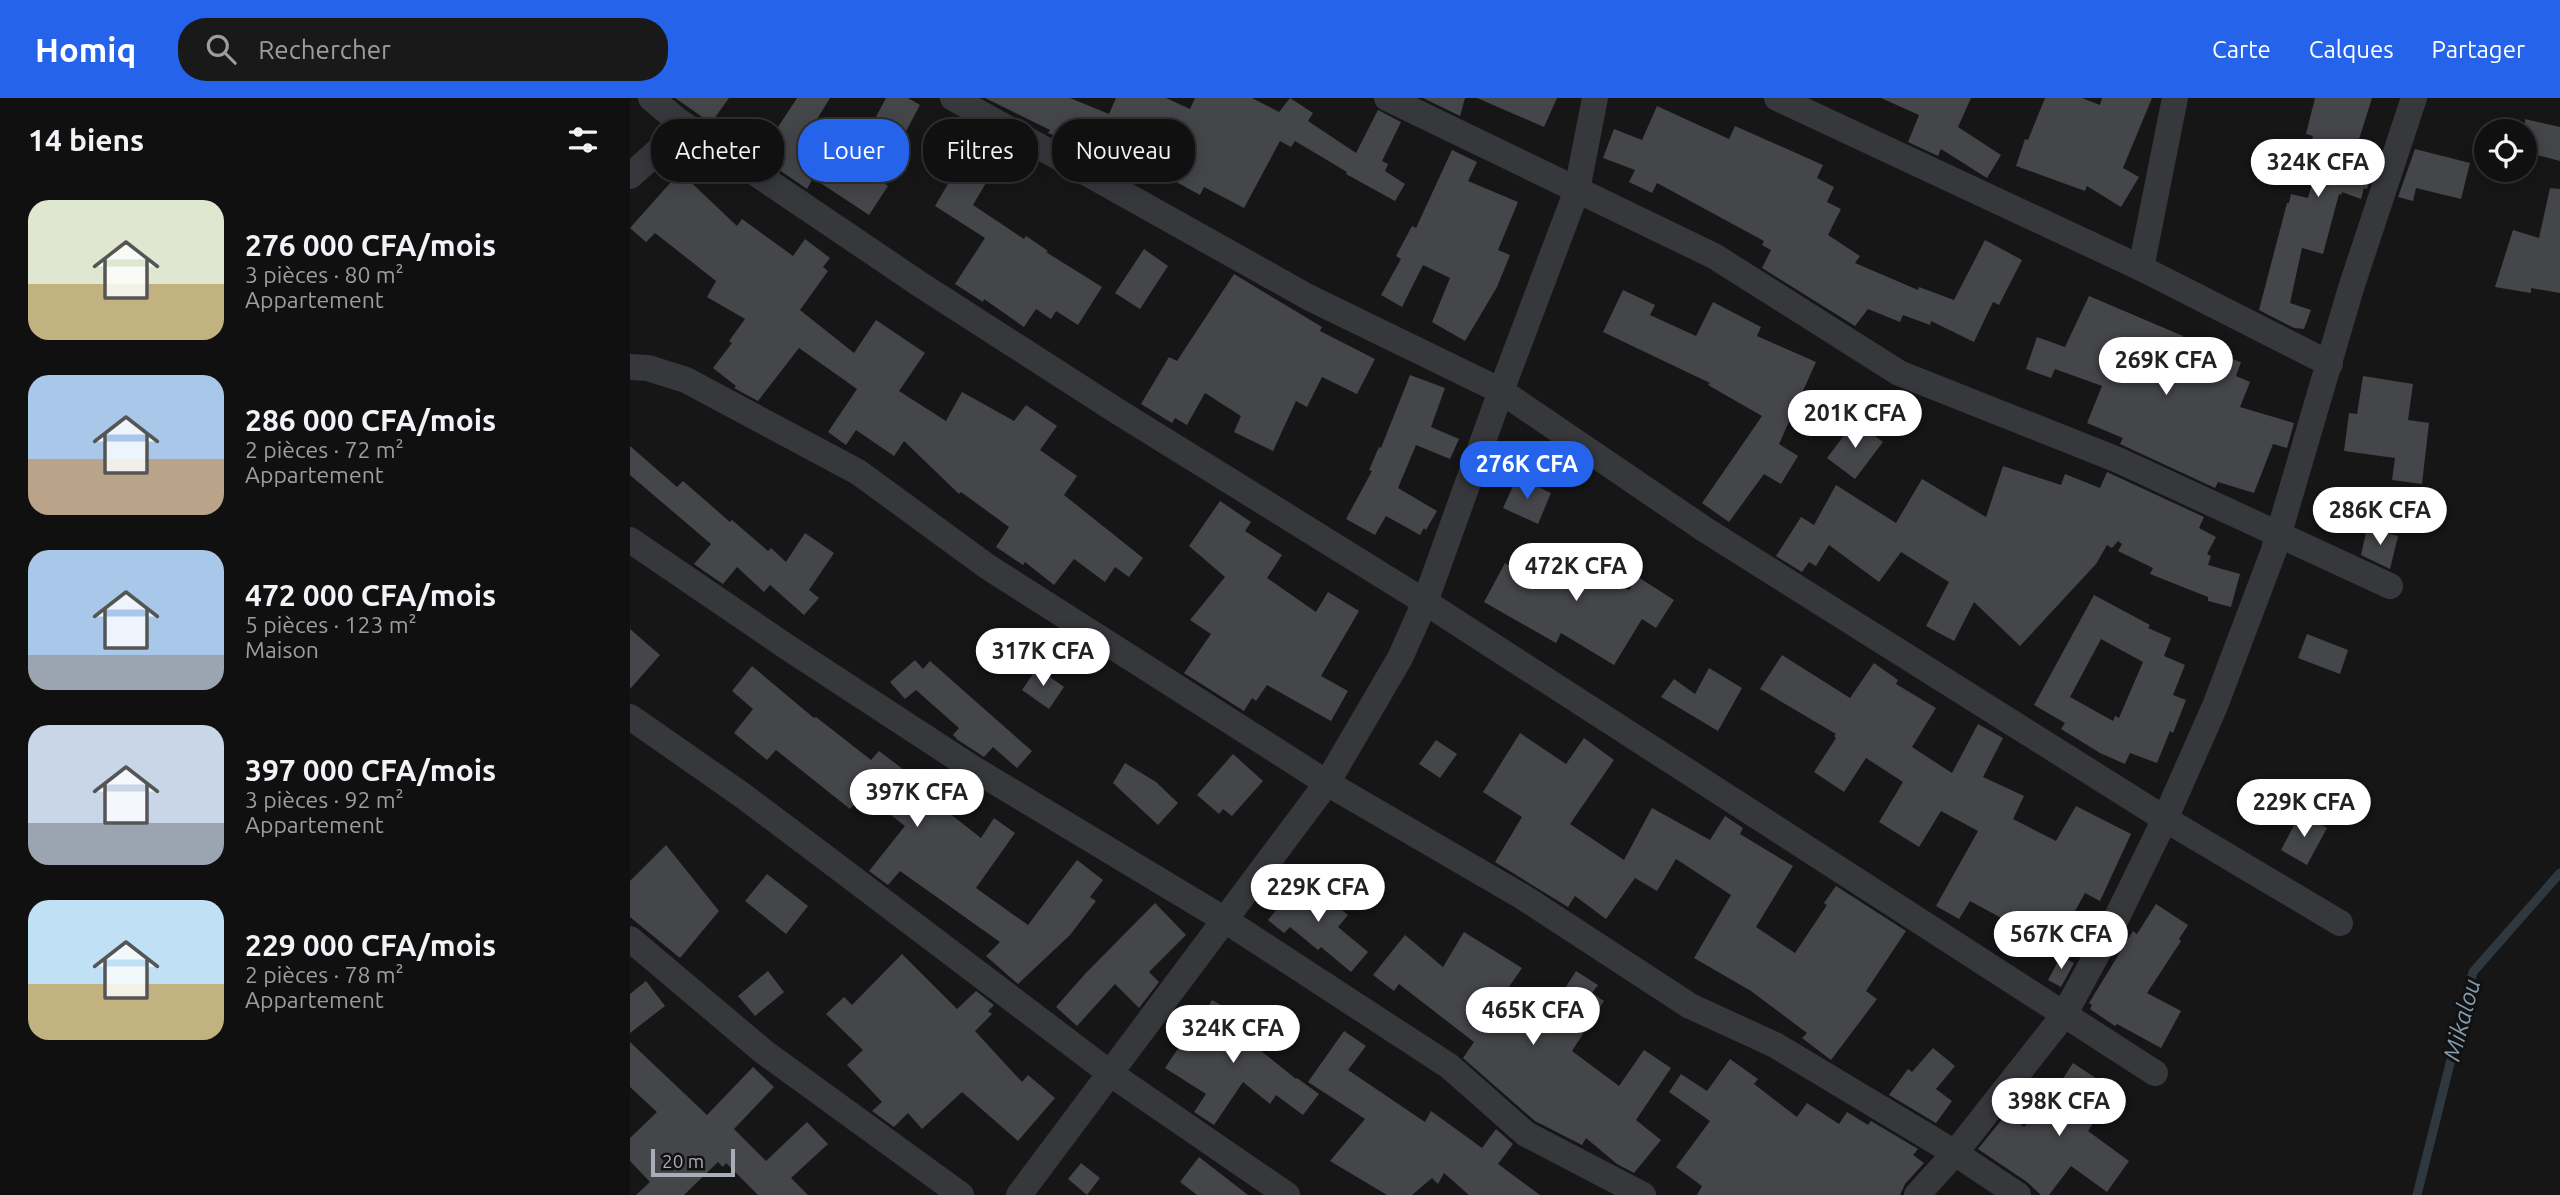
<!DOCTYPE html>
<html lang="fr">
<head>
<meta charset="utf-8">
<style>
	body { margin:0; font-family:Ubuntu,sans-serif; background:#19191a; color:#f1f3f6; height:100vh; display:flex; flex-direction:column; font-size:26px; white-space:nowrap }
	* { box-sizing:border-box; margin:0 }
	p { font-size:23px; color:#9c9d9f }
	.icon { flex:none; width:38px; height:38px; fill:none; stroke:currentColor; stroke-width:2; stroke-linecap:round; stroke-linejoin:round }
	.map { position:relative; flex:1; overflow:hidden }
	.sheet { display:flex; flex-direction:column; background:#101011; width:630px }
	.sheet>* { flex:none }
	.banner { position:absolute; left:21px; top:21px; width:665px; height:63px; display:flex; gap:14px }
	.buttons { position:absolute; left:1844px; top:21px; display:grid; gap:14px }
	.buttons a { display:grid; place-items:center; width:63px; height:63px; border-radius:50%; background:#101011; box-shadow:0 4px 18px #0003,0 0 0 2px #303031; font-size:35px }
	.scale { position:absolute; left:21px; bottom:18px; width:84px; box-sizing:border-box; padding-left:7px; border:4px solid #a9adb6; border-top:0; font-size:19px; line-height:24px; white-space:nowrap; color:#a9adb6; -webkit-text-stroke:5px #111112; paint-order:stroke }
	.price { position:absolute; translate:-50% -60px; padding:0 16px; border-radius:24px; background:#fff; color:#222; font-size:23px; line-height:46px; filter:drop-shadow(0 2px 4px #0008) }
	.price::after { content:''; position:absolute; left:50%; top:42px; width:21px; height:16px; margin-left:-10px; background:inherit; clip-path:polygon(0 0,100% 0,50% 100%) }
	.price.selected { background:#2563eb; color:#fff }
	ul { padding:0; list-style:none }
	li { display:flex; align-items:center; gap:21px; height:175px; padding:0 28px }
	li span { display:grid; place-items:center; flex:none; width:196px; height:140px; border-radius:21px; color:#555 }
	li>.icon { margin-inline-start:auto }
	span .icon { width:84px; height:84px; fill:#fffc; stroke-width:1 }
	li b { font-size:30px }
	h2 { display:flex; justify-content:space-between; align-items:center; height:84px; padding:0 28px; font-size:30px }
	.chip { padding:0 24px; border-radius:28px; background:#101011; box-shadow:0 4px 18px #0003,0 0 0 2px #303031; font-size:24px; line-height:63px }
	.chip.selected { background:#2563eb; color:#fff }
	header { display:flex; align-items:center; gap:42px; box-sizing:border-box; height:98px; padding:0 35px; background:#2563eb; color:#fff }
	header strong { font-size:33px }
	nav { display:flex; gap:38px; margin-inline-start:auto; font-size:24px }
	.search { width:490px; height:63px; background:#19191a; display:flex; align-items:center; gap:18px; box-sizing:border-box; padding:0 24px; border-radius:28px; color:#9c9d9f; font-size:26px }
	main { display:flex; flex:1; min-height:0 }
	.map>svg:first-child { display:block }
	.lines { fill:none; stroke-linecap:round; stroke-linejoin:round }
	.stream { stroke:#30383f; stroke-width:9 }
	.building { fill:#45464a; fill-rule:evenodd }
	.street { stroke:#37383c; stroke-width:26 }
	.labels { text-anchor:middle; stroke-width:6; stroke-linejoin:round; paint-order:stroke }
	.water-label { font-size:24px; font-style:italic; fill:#849aad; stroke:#111112 }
</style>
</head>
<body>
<header>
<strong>Homiq</strong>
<div class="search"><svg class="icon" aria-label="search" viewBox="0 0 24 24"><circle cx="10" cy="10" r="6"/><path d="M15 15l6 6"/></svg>Rechercher</div>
<nav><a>Carte</a><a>Calques</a><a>Partager</a></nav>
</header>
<main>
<section class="sheet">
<h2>14 biens<svg class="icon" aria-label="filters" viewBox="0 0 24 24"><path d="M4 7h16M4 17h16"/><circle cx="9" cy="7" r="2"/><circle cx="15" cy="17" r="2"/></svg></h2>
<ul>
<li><span style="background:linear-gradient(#dfe7d0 60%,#c2b280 0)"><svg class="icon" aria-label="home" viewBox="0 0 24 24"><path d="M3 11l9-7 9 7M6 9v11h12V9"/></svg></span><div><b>276 000 CFA/mois</b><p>3 pièces · 80 m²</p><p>Appartement</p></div></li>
<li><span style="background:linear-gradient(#a9c7e8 60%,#b9a48a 0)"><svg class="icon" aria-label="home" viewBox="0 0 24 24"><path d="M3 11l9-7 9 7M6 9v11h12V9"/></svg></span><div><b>286 000 CFA/mois</b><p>2 pièces · 72 m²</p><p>Appartement</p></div></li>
<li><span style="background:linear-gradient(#a9c7e8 75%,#9aa5b1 0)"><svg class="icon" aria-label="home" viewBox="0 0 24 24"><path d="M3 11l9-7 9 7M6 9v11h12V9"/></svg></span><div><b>472 000 CFA/mois</b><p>5 pièces · 123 m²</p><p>Maison</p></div></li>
<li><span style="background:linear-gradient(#c9d6e8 70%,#9aa5b1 0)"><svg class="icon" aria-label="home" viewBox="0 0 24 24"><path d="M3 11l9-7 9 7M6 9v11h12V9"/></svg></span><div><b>397 000 CFA/mois</b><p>3 pièces · 92 m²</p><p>Appartement</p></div></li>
<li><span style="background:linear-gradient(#bfe0f5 60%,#c2b280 0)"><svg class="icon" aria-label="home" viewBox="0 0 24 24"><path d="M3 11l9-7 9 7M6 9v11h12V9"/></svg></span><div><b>229 000 CFA/mois</b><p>2 pièces · 78 m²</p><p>Appartement</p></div></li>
</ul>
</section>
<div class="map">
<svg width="1930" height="1097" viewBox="0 0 1930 1097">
	<rect width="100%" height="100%" fill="#161617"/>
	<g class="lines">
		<polyline class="stream" points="1787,1097 1843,874 1930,775"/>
	</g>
	<g class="building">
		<polygon points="45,0 99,0 81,25"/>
		<polygon points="167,0 200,0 176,39 222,64 256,0 278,0 290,7 250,82 258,88 239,117 183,80 177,91 129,58"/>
		<polygon points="355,0 440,0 479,16 486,0 536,0 560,11 565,0 622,0 649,14 660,0 683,15 678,23 726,55 748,12 771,24 752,63 758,66 755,73 775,86 765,103 716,76 717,74 665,43 661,49 650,43 614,110 574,89 570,97 503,60 495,78 464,61 467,54 418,35 420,32"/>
		<polygon points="793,0 835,0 830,18"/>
		<polygon points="847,0 927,0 914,29"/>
		<polygon points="1251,0 1341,0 1328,29 1371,57 1357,80 1311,51 1308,58 1278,44 1289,17"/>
		<polygon points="1415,0 1452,0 1470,7 1472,0 1522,0 1493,70 1509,79 1491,109 1457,88 1455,93 1386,68 1395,41 1398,42"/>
		<polygon points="1685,0 1742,0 1725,54 1747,62 1737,91 1734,90 1731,101 1712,94 1711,97 1709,96 1693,156 1672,150 1660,205 1681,212 1674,231 1664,230 1629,212 1657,105 1659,105 1661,96 1678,100 1689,60 1677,56 1683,38 1676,36"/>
		<polygon points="1027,8 1099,41 1105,28 1193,67 1187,80 1204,89 1197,104 1211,111 1198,137 1230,158 1225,165 1288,192 1289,189 1324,202 1355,142 1392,162 1369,207 1363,204 1344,244 1301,223 1300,227 1273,217 1270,224 1238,211 1225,228 1132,170 1141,152 1132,147 1134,143 1027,85 1022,95 999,84 1005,72 973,60 984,31 1012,42"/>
		<polygon points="1895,21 1930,29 1930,63 1895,54"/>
		<polygon points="345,40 373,56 343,107 394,141 396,138 418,153 416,154 472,189 448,227 426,213 421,221 406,211 394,229 354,201 353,204 325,186 355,140 305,108"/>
		<polygon points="1785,51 1840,65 1831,101 1786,90 1783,103 1768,99"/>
		<polygon points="822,52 847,64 838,83 888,104 868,152 880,157 867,189 835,243 802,224 820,180 793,167 772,209 751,197 771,161 766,158 782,128 786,130"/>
		<polygon points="50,74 107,128 112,121 163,158 175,141 200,160 193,169 198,173 170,212 224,255 246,222 295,255 269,293 316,323 332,294 384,323 396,307 427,328 410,352 447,378 434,397 513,460 499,479 485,469 475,484 444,461 424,487 395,464 393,467 366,449 379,429 331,394 329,396 274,343 264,358 226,332 216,347 198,334 227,291 169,250 128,303 104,290 106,288 83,270 102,245 99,243 115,221 77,199 86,183 25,135 16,144 0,130"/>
		<polygon points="1920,90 1930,91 1930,195 1901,190 1901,195 1865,189 1883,132 1909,140"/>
		<polygon points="514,151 538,168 510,211 485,195"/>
		<polygon points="604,176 692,229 690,233 745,261 727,296 692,279 677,309 666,303 643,353 604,334 611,318 575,295 557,327 545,320 542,325 511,306 539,259 547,263"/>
		<polygon points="993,192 1025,207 1020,217 1066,238 1083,204 1131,229 1127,238 1186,264 1149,346 1168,358 1151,386 1134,376 1099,424 1072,405 1132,318 1078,287 1080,285 973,234"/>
		<polygon points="1459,198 1553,238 1550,245 1611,264 1606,278 1620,284 1610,309 1664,325 1657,350 1643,346 1624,395 1588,384 1585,390 1490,346 1493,340 1457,325 1472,288 1425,271 1421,280 1396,271 1407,239 1435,249"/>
		<polygon points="780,277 815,290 801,329 829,341 820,361 786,347 768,390 807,413 796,432 794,430 790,437 756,418 745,437 716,421 742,373 739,372 749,349 751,350"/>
		<polygon points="1733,278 1783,286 1778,322 1799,325 1792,386 1762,382 1765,360 1714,353 1719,315 1727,316"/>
		<polygon points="1225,323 1253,344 1225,381 1197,360"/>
		<polygon points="0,348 47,389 53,383 100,424 102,422 138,453 141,450 156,464 175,435 204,455 179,492 189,500 174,517 140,487 134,494 107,469 93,486 71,471 64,466 81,446 0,377"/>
		<polygon points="1373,368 1431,387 1435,376 1470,390 1477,374 1574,419 1569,430 1586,439 1577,456 1581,458 1578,467 1610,476 1601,509 1578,503 1578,499 1520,476 1523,470 1488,453 1492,446 1488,443 1482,450 1477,447 1466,466 1390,548 1344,504 1324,543 1296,528 1319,484 1271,454 1249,484 1199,447 1186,468 1179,464 1172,474 1146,458 1171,419 1184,427 1206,387 1266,425 1292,381 1356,419"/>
		<polygon points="887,379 921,395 908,426 873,410"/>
		<polygon points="590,403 621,424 615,433 652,457 637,480 686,514 698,494 729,513 691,578 718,593 701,623 637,587 626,603 622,600 614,613 554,575 581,536 560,522 595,479 559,448"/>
		<polygon points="1737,430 1768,438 1760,471 1731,457"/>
		<polygon points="906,445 999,492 1008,479 1044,502 1026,530 1012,521 984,567 931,535 926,545 854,504 875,465 891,474"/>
		<path d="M1464,497L1520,527L1518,530L1541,540L1534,558L1555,567L1543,597L1556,602L1543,635L1540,633L1527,665L1500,655L1495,666L1470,655L1431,631L1435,625L1404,607ZM1471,541L1513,564L1489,620L1485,618L1483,623L1440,599Z"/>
		<polygon points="0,531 30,557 0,591"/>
		<polygon points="1677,536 1718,552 1710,576 1668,560"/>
		<polygon points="1152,557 1220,600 1244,565 1268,582 1266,586 1306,610 1282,649 1322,675 1348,626 1373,640 1353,679 1394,698 1383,721 1426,743 1446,708 1501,736 1470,803 1455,795 1425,849 1340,803 1329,821 1306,808 1348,733 1311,713 1289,749 1249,724 1273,684 1236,660 1214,694 1184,674 1206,640 1204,638 1206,636 1130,591"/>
		<polygon points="285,562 293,571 300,563 402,653 387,670 363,649 354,659 328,642 323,637 329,630 286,592 275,601 260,584"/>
		<polygon points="122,568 184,620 186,619 241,662 249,653 286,681 282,686 351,740 364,720 385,735 346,790 398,827 447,762 473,782 460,799 466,803 440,837 388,886 356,858 370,844 270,773 258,787 239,773 275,728 234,696 220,711 146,652 137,662 104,635 123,611 102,593"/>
		<polygon points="407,570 434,589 419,611 392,592"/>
		<polygon points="1079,570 1112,590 1088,633 1031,599 1044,581 1065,596"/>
		<polygon points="890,635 936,666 954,640 984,662 940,726 994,762 1022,710 1080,742 1095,718 1113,730 1110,736 1163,768 1126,829 1165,855 1197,807 1194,805 1206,788 1276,833 1236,893 1247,901 1201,962 1172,940 1177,935 1121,893 1064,860 1101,797 1046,761 1027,793 1005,780 976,821 945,798 938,809 865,764 892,719 853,694"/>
		<polygon points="806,642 827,656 810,680 789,666"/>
		<polygon points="603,656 633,683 602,718 593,711 589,716 567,697"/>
		<polygon points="495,665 526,684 548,705 528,727 483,685"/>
		<polygon points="1670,716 1697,730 1677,767 1651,752"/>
		<polygon points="36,747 89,813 50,860 0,819 0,783"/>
		<polygon points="137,776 178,808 156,836 115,803"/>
		<polygon points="673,780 718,817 708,829 738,854 721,874 691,849 688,852 660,829 654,835 638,822"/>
		<polygon points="525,805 556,837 519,874 529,884 509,910 485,886 447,928 426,909 455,876"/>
		<polygon points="1526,806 1558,827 1549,841 1551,843 1517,895 1551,913 1531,950 1487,926 1485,928 1460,911 1462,907 1459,905 1503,833 1507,836"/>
		<polygon points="834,834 892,870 872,899 912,926 946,873 968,887 962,895 974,903 942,953 989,988 1014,952 1041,970 1006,1022 1031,1042 1004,1075 987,1066 956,1040 952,1047 905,1023 833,960 844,944 769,886 764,893 743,877 775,837 813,869"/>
		<polygon points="272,856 327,911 346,893 364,907 358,913 362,916 345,933 392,984 398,977 425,1000 388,1043 332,994 292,1031 278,1015 264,1029 242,1013 252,1004 217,967 233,952 196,916 214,899 222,907"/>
		<polygon points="1431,858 1444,865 1431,889 1418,882"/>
		<polygon points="138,873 154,894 125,918 108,898"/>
		<polygon points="16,883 35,908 0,935 0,896"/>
		<polygon points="582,902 634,931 625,948 666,981 667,980 689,996 673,1017 646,997 640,1006 613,984 584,1027 564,1014 576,996 535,970 551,946 556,949"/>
		<polygon points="714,933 736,948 718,972 795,1024 801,1013 852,1050 866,1031 883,1046 868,1066 910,1097 839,1097 814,1075 808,1086 802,1080 782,1097 757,1097 700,1063 735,1021 678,984"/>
		<polygon points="0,944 77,1017 123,969 144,989 104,1031 136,1063 177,1024 198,1046 161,1080 178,1097 128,1097 96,1065 93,1069 88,1064 54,1097 6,1097 20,1084 0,1063 0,1040 27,1014 0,989"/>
		<polygon points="1303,950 1325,968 1306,991 1322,1003 1306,1025 1259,997 1278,971 1282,974"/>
		<polygon points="1100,961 1128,981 1124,986 1167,1019 1177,1005 1209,1026 1217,1014 1238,1027 1241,1023 1288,1051 1283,1057 1294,1065 1275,1086 1270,1097 1067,1097 1072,1088 1046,1069 1080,1023 1039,994 1051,976 1077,993"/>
		<polygon points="1443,965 1484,992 1458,1033 1499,1063 1477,1094 1441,1068 1419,1097 1411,1097 1397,1084 1348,1051 1377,1015 1394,1029 1412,1007 1414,1010"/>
		<polygon points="569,1059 618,1097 567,1097 550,1084"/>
		<polygon points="451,1065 470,1080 457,1097 438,1081"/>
	</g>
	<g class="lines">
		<g class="street">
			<polyline points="21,0 47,22 291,187 487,313 795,504 1525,975"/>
			<polyline points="323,0 678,199 871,293 1074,431 1535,721 1710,825"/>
			<polyline points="757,0 1084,158 1269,275 1488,362 1760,488"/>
			<polyline points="1147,0 1511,170 1700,266"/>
			<polyline points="0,78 56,28"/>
			<polyline points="1511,170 1545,0"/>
			<polyline points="0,269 18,270 56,282 228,374 358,469 697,685 893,799 1060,908 1145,947 1325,1055 1388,1097"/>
			<polyline points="0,442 157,549 339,668 595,822 819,968 896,1036 1013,1097"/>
			<polyline points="0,619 112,697 192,757 481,976 657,1097"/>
			<polyline points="0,841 134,954 331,1097"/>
			<polyline points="389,1097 697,685 770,560 795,504 871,293 947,92 965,0"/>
			<polyline points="1287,1097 1325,1055 1434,917 1485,823 1535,721 1585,608 1644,452 1721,190 1784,0"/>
		</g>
	</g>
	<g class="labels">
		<g class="water-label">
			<text transform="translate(1832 922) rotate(-75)" y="8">Mikalou</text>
		</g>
	</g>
</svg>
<div class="buttons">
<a><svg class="icon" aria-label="locate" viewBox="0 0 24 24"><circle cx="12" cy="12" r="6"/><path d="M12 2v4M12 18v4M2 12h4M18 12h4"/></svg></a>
</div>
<div class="scale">20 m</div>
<b class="price" style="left:1688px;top:101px">324K CFA</b>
<b class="price" style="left:1536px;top:299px">269K CFA</b>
<b class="price" style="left:1225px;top:352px">201K CFA</b>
<b class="price selected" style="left:897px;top:403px">276K CFA</b>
<b class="price" style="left:1750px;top:449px">286K CFA</b>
<b class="price" style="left:946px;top:505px">472K CFA</b>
<b class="price" style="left:413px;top:590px">317K CFA</b>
<b class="price" style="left:287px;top:731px">397K CFA</b>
<b class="price" style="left:1674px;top:741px">229K CFA</b>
<b class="price" style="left:688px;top:826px">229K CFA</b>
<b class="price" style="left:1431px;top:873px">567K CFA</b>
<b class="price" style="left:903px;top:949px">465K CFA</b>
<b class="price" style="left:603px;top:967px">324K CFA</b>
<b class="price" style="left:1429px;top:1040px">398K CFA</b>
<div class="banner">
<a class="chip">Acheter</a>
<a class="chip selected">Louer</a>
<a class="chip">Filtres</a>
<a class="chip">Nouveau</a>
</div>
</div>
</main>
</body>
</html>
